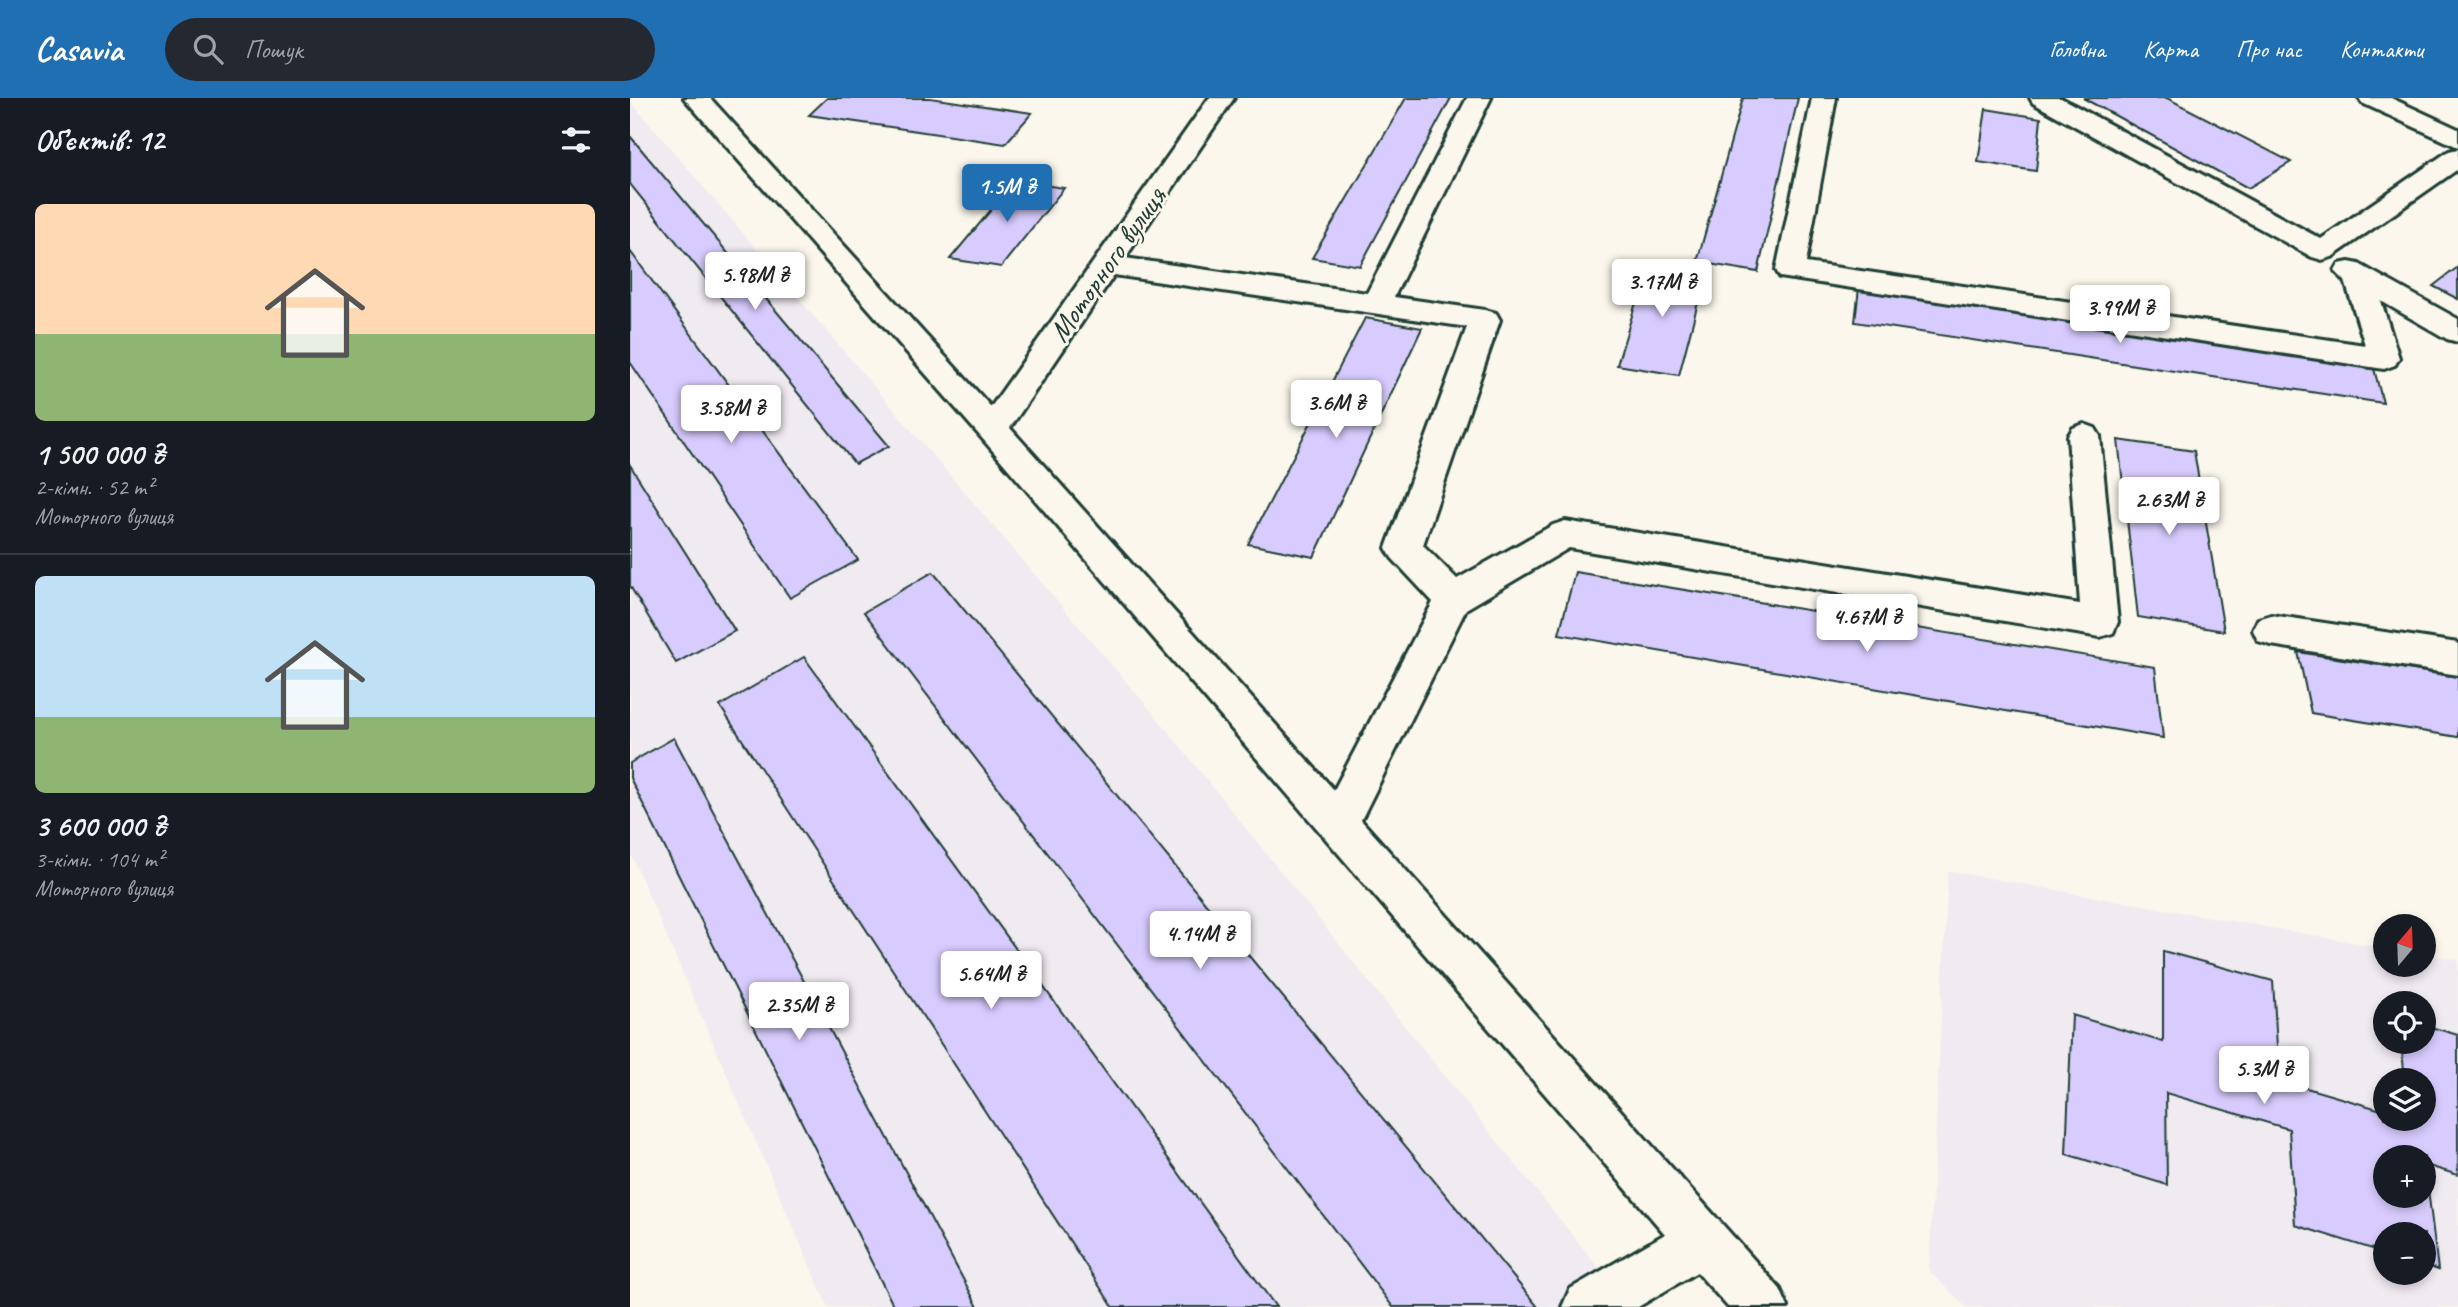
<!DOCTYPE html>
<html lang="uk">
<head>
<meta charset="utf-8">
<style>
	body { margin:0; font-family:Caveat,sans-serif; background:#242831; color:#f1f3f6; height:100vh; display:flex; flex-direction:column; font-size:26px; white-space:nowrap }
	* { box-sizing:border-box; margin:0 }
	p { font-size:23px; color:#9ea1a6 }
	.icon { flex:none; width:38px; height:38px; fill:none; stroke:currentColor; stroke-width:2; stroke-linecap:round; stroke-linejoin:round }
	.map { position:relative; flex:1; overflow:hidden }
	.side { display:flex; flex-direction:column; background:#171b24; width:630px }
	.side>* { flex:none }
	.needle { width:46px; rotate:19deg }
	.buttons { position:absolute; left:1743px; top:816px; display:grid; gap:14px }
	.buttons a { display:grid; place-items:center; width:63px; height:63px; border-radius:50%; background:#171b24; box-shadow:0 4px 10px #0003; font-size:35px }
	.price { position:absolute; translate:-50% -60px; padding:0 16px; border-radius:7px; background:#fff; color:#222; font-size:23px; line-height:46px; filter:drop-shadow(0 2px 4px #0008) }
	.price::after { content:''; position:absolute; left:50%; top:42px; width:21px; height:16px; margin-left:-10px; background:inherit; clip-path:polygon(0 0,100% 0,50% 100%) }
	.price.on { background:#1f6fb2; color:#fff }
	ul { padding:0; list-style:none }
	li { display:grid; align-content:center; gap:14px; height:371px; padding:0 35px }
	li+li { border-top:2px solid #363941 }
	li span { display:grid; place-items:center; height:217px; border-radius:10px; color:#555 }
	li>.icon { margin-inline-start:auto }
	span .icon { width:126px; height:126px; fill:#fffc; stroke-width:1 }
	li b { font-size:30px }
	h2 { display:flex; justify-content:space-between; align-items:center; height:84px; padding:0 35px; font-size:30px }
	header { display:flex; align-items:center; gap:42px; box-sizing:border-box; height:98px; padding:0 35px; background:#1f6fb2; color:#fff }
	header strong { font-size:33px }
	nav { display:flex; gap:38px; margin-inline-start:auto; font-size:24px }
	.search { width:490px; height:63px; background:#242831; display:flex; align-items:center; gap:18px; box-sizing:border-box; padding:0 24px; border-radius:38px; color:#9ea1a6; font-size:26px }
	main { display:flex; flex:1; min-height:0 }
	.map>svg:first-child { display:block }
	.built { fill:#f0eaf1; fill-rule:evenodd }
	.building { fill:#d8ccfe; stroke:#1f3d34; stroke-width:2; fill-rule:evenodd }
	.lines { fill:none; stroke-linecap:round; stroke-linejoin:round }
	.minor-casing { stroke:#1f3d34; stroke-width:6 }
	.minor { fill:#fbf7ec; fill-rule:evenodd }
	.labels { text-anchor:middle; stroke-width:6; stroke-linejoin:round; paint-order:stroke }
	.far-street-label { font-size:30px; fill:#1f3d34; stroke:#fbf7ec }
</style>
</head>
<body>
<header>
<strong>Casavia</strong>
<div class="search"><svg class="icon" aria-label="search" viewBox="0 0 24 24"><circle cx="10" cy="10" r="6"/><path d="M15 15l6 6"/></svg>Пошук</div>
<nav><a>Головна</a><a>Карта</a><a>Про нас</a><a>Контакти</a></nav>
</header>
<main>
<section class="side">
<h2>Об’єктів: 12<svg class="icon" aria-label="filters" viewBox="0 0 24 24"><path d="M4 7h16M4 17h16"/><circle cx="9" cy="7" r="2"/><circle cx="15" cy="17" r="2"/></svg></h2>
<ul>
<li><span style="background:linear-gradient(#ffd9b3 60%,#8fb573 0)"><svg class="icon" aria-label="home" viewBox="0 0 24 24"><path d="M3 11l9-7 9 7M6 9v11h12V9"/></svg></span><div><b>1 500 000 ₴</b><p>2-кімн. · 52 m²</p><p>Моторного вулиця</p></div></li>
<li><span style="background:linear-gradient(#bfe0f5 65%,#8fb573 0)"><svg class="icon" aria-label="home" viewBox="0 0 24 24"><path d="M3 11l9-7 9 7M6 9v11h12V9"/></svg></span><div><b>3 600 000 ₴</b><p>3-кімн. · 104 m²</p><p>Моторного вулиця</p></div></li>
</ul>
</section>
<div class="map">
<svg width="1828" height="1209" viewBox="0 0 1828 1209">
	<rect width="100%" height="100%" fill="#fbf7ec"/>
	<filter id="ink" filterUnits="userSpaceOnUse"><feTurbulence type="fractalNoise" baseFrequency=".0143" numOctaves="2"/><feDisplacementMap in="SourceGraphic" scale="14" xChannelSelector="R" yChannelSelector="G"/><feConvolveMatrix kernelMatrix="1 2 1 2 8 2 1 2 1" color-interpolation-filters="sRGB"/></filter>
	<g filter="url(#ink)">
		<g class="built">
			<polygon points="0,3 528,621 1000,1209 198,1209 0,754"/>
			<path d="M1318,773L1755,850V866H1794V856L1828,862V1209H1336L1299,1173ZM1755,905H1794V943H1755ZM1755,982H1794V1020H1755ZM1755,1059H1794V1097H1755ZM1755,1136H1794V1174H1755Z"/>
		</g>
		<g class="building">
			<polygon points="197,0 300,0 402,15 375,46 179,17"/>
			<polygon points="776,0 821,0 730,168 682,160"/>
			<polygon points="1113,0 1168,0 1128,174 1067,164"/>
			<polygon points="1453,0 1537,0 1661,64 1618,90"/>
			<polygon points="1356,11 1411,20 1406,73 1348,64"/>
			<polygon points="0,38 259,348 225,366 0,86"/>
			<polygon points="385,83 434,90 371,169 320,161"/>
			<polygon points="0,153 228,462 160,500 0,264"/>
			<polygon points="1018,165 1076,174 1049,277 987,267"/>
			<polygon points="1828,169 1828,201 1803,188"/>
			<polygon points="1229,190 1743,267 1753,305 1225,224"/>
			<polygon points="735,220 792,230 684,459 618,446"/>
			<polygon points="1488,342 1564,353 1594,533 1508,519"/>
			<polygon points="0,367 105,533 46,565 0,488"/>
			<polygon points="303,474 908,1209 763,1209 234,514"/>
			<polygon points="945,474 1525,569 1533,640 929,536"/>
			<polygon points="1668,554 1828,579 1828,639 1681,615"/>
			<polygon points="174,559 646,1209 483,1209 90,608"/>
			<polygon points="44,640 348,1209 264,1209 0,680 0,665"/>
			<path d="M1533,853L1643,883L1649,982L1755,1013V1020H1794V982H1775L1771,943H1794V927L1828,937V1077L1795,1067L1808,1172L1794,1167V1136H1755V1155L1665,1127L1659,1031L1536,995L1537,1087L1436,1056L1442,917L1533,944ZM1755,1059H1794V1097H1755Z"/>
		</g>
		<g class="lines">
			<g class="minor-casing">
				<g id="minor">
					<path d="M54,0H80L361,309L579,0H604L495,160L737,195L837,0H861L764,199L855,212L866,215L870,222L793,447L827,481L923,427L935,423L1450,506L1438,338L1443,330L1454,326L1465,330L1470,338L1488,524L1483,535L1470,539L939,450L836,511L731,722L1150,1191L1158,1209H1098L1067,1174L1008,1209H932L940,1191L1035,1136L351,339ZM484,177L837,229L756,450L762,460L803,504L704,692L380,330Z"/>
					<polygon points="1182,0 1206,0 1176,165 1735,247 1715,183 1705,173 1709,166 1719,164 1729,166 1828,221 1828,244 1817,241 1751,203 1769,260 1765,267 1754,271 1150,179 1146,172"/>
					<polygon points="1400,0 1431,0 1691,141 1819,53 1828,51 1828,71 1702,159 1692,162 1682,159 1403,5"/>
					<polygon points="1729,0 1761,0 1828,31 1828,49 1732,5"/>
					<polygon points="1641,517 1828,545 1828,577 1641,547 1628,543 1623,532 1628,521"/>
				</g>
			</g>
			<use href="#minor" class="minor"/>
		</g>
	</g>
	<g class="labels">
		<g class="far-street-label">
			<text transform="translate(477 166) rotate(-55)" y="10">Моторного вулиця</text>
		</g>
	</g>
</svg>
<div class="buttons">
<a><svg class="needle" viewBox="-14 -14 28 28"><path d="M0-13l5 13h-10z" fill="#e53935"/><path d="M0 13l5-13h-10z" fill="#9ea1a6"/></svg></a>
<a><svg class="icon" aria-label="locate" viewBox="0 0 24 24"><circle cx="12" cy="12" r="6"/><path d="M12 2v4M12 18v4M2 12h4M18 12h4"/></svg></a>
<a><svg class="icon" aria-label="layers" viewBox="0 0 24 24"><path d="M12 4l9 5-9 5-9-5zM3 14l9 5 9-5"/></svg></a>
<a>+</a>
<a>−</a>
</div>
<b class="price on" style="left:377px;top:126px">1.5M ₴</b>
<b class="price" style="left:125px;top:214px">5.98M ₴</b>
<b class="price" style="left:1032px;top:221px">3.17M ₴</b>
<b class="price" style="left:1490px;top:247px">3.99M ₴</b>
<b class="price" style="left:706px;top:342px">3.6M ₴</b>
<b class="price" style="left:101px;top:347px">3.58M ₴</b>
<b class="price" style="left:1539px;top:439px">2.63M ₴</b>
<b class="price" style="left:1237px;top:556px">4.67M ₴</b>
<b class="price" style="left:570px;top:873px">4.14M ₴</b>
<b class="price" style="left:361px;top:913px">5.64M ₴</b>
<b class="price" style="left:169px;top:944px">2.35M ₴</b>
<b class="price" style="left:1634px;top:1008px">5.3M ₴</b>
</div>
</main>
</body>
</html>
